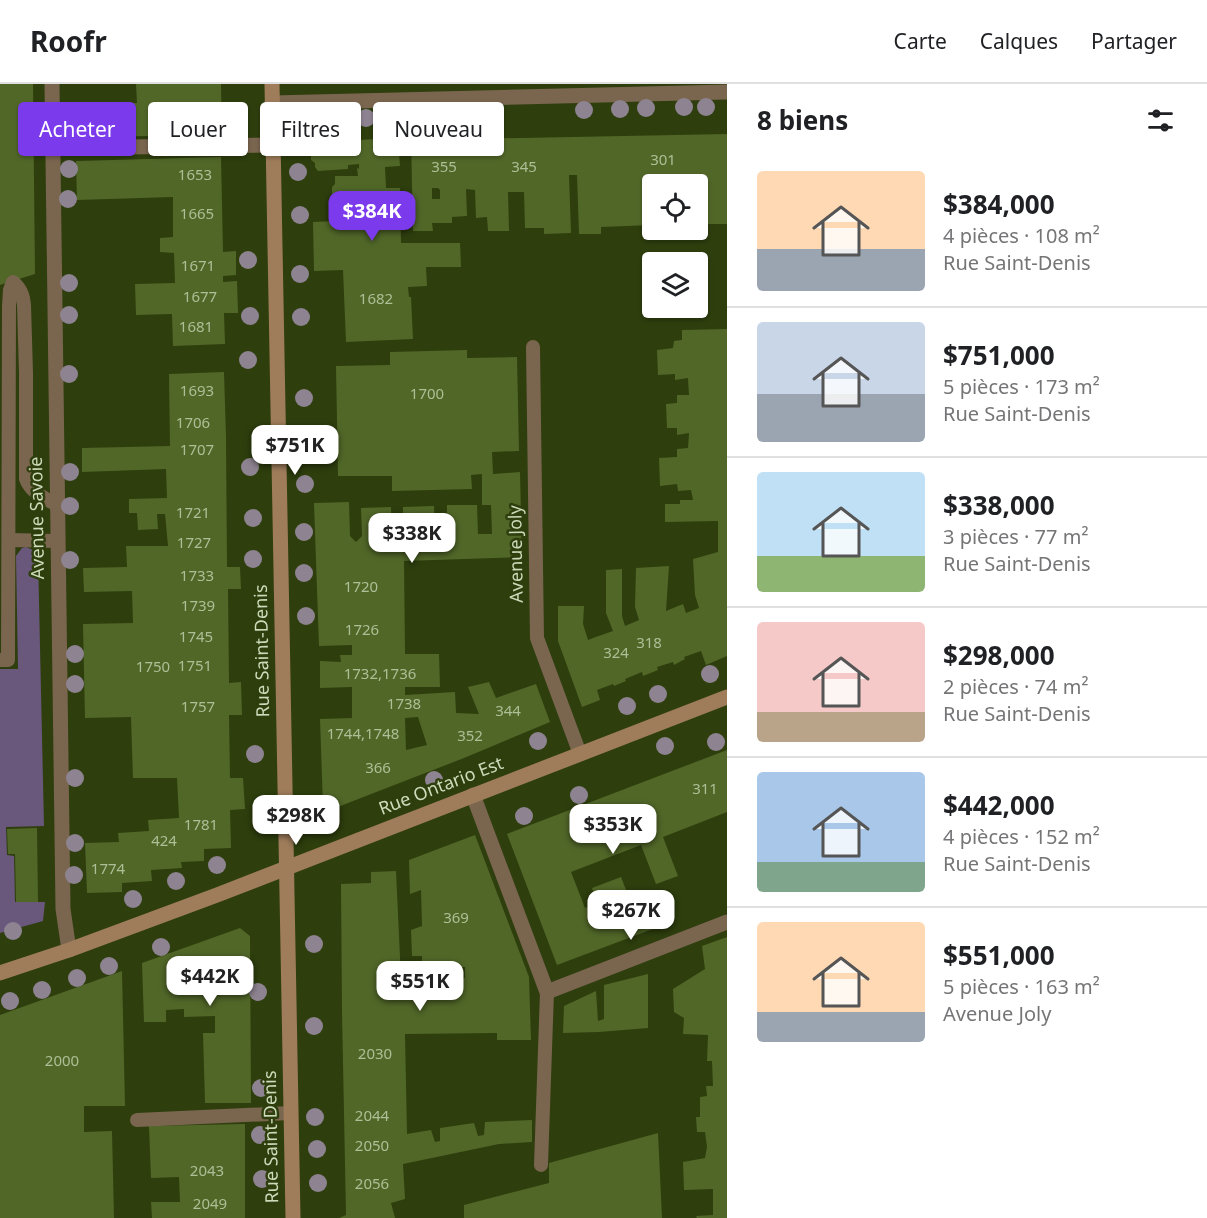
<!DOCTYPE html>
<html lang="fr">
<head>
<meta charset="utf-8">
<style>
	body { margin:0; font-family:"Noto Sans",sans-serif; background:#f2f2f2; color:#202124; height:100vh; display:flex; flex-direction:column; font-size:22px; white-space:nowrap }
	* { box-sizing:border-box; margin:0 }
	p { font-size:20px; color:#757577 }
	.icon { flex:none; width:33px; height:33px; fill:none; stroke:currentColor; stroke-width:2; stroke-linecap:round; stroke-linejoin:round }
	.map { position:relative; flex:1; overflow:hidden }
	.side { display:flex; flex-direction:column; background:#fff; width:480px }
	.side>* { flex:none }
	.guide { position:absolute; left:18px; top:18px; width:570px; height:54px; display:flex; gap:12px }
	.tools { position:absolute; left:642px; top:90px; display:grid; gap:12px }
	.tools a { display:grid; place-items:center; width:66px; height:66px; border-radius:6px; background:#fff; box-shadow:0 2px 4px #0004; font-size:30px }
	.price { position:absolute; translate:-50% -51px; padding:0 14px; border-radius:12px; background:#fff; color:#222; font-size:20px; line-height:39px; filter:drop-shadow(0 2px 3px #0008) }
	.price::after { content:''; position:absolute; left:50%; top:36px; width:18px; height:14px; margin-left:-9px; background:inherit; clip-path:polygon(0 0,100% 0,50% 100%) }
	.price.on { background:#7c3aed; color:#fff }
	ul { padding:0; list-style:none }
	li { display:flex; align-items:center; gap:18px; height:150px; padding:0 30px }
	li+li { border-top:2px solid #e0e0e0 }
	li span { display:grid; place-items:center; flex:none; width:168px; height:120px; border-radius:6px; color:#555 }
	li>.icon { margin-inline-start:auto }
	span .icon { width:72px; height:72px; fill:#fffc; stroke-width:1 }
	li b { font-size:26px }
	h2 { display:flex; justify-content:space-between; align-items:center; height:72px; padding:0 30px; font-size:26px }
	.tag { padding:0 21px; border-radius:6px; background:#fff; box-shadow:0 2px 4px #0004; font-size:21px; line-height:54px }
	.tag.on { background:#7c3aed; color:#fff }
	header { display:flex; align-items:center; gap:36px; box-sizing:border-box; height:84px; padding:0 30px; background:#fff; border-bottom:2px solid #e0e0e0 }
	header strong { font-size:28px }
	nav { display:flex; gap:33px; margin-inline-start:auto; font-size:21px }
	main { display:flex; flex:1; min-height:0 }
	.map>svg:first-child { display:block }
	.green { fill:#69577c }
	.building { fill:#516728; fill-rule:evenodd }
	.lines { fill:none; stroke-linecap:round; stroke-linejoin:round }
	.lane { stroke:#7a654f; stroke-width:14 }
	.street { stroke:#7a654f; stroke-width:15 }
	.secondary { stroke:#9f7d5b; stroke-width:15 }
	.tree { fill:#8e8491 }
	.labels { text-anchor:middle; stroke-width:5; stroke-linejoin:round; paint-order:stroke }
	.number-label { font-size:15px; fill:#aebe96 }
	.street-label { font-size:18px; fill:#cddbba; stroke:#2e3e0d }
</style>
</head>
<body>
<header>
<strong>Roofr</strong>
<nav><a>Carte</a><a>Calques</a><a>Partager</a></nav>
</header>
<main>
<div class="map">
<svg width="727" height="1134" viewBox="0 0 727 1134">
	<rect width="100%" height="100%" fill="#2e3e0d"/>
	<polygon class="green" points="26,463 35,467 38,472 44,742 6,743 7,771 14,772 15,818 45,818 43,837 0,849 0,585 18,585 16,472 22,464"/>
	<g class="building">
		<polygon points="0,0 33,0 35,190 0,201"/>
		<polygon points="136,0 221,0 222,51 76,53 76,20 137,19"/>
		<path d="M727,50V140H698V100H652V141L601,143V150H579L577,91H569L571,149L544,150V144H525L524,108H508L509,147H488L487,133L476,134L475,106L466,105L467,132L452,133V139H432L433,147H413L411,56ZM432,104H438L440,106V115H432Z"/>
		<polygon points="398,54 400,82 385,83 386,104 400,104 401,159 460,159 461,183 426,183 427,202 408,203 409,213 411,213 413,255 346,258 343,186 314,187 313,138 336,137 336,114 332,110 332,103 335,100 335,92 358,92 357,84 359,85 359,80 348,81 348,85 318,87 315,83 315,79 311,76 311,69 314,66 314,63 318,58"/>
		<polygon points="221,73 223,168 236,167 236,191 223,192 223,198 237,197 238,229 224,229 225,260 173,262 172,230 136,231 135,200 175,199 174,169 160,168 160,154 173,153 173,113 77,116 76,77"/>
		<polygon points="727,245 727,572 706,581 701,567 684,573 685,575 674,581 673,578 657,583 658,586 643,592 642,588 625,595 626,597 614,602 613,600 597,606 600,616 582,623 558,557 558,522 584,522 583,540 588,556 593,554 613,547 606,529 606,486 622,485 622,532 625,542 639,536 635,523 636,484 669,482 666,527 683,520 686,529 699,524 695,511 693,475 718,468 718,437 665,438 665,420 680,420 680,416 693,416 691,406 678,407 677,400 660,402 659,374 677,373 677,365 688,364 689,349 677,351 677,344 667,344 666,320 677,319 677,311 689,311 688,294 675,296 675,290 658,291 657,266 673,264 674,257 682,256 682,246"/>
		<path d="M467,266V274L517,273L519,367L492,368L493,390L520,388L522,473L404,477L405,570H439L440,603H405V611L455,608L456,629L479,630L468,603L489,598L496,614L536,600L550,638L464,674L330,726L326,725L323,722L320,635L352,634V603L320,604V577L341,578L340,571H352V561L319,562L314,419L349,418L350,452L356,458L362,452L361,424L391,423L392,452H403V423L434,422L435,451L447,450V421H477L478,450H492L491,421H482V390L471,391L472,405L392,407V392H338L336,282L390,281V268ZM418,633L427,661L406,666L405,634Z"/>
		<polygon points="224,288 226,353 227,483 240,483 241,505 228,505 229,599 241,598 242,631 229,631 230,694 243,694 245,725 230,726 231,764 204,765 204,777 181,778 182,784 151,786 152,797 122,799 122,808 87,809 85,759 119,758 118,749 149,747 148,736 179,734 177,694 133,694 131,633 85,634 83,540 133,539 132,507 84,508 83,484 127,483 126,462 168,462 165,430 157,430 158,445 138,446 137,429 129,429 129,415 167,414 166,385 82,388 82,364 170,362 169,290"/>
		<polygon points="727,666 727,728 663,753 678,792 656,800 641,761 571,788 585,824 597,819 592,804 621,793 635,829 666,817 674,837 557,881 507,750"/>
		<polygon points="37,744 38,818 16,818 15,770 8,770 7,745"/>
		<polygon points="475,751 529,893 531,956 497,956 497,949 405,950 407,1050 431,1046 435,1058 440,1057 440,1044 474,1039 478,1052 484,1051 485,1038 532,1036 532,1058 499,1060 403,1080 405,1115 391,1119 395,1134 339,1134 346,1131 342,928 341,800 371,799 371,788 396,787 401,895 465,894 465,883 422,884 422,872 412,872 411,846 422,842 421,806 410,810 409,776"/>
		<polygon points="240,844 250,852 251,1019 205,1019 203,949 215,949 215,932 184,933 184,925 166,926 166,938 144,938 142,879"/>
		<polygon points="727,853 727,1134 697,1134 696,1132 713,1131 713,1105 684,1106 683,1078 705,1074 707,1063 705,1048 697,1048 696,1033 700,1033 700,1013 707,1012 706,1002 713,1002 712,977 707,977 708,951 683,950 684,934 674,928 673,905 705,885 702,862"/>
		<polygon points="122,887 125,1022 84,1022 84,1048 112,1047 114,1134 0,1134 0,931"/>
		<polygon points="648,890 648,944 599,948 563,949 564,922 596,907 598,937 604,935 604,901"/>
		<polygon points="245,1040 245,1134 152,1134 151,1118 180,1118 179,1093 151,1094 149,1042"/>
		<polygon points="658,1049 662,1134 464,1134 464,1121 549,1099 549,1079"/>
	</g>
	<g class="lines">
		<g class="lane">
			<polyline points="533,263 537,554 580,670"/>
			<polyline points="9,456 57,457"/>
			<path d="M0,576H8L9,222L10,206L13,198C21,205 23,211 24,221L26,289V395C31,409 45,414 57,421"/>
			<polyline points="137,1036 290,1029"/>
			<polyline points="541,1081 547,908"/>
		</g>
		<g class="street">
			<polyline points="52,0 63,825 69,866"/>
			<polyline points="272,19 727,8"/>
			<polyline points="53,64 272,61"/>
			<polyline points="473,711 547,908 727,838"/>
		</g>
		<g class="secondary">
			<polyline points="272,0 293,1134"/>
			<polyline points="0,889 69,866 217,811 727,613"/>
		</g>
	</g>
	<g class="tree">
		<circle cx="684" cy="23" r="9"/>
		<circle cx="706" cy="23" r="9"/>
		<circle cx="646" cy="24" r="9"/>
		<circle cx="620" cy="25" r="9"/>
		<circle cx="584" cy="26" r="9"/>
		<circle cx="448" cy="29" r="9"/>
		<circle cx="427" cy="30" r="9"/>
		<circle cx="331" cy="34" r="9"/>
		<circle cx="366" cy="34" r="9"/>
		<circle cx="69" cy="85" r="9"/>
		<circle cx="298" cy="88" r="9"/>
		<circle cx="68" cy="115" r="9"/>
		<circle cx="300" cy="131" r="9"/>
		<circle cx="248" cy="176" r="9"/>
		<circle cx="300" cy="190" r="9"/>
		<circle cx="69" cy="199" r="9"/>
		<circle cx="69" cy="231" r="9"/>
		<circle cx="250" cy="232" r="9"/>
		<circle cx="301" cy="233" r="9"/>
		<circle cx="248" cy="276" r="9"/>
		<circle cx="69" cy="290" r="9"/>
		<circle cx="304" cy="314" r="9"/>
		<circle cx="304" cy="363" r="9"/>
		<circle cx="250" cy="383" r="9"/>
		<circle cx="70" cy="388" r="9"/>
		<circle cx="305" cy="400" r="9"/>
		<circle cx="70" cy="422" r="9"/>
		<circle cx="253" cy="434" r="9"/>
		<circle cx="304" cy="448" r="9"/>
		<circle cx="253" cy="475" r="9"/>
		<circle cx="70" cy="476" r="9"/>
		<circle cx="304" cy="489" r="9"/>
		<circle cx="306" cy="532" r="9"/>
		<circle cx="75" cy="570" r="9"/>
		<circle cx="710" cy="590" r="9"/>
		<circle cx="75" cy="600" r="9"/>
		<circle cx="658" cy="610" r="9"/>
		<circle cx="627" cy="622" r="9"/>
		<circle cx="538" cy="657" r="9"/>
		<circle cx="716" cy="658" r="9"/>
		<circle cx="665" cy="662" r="9"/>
		<circle cx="255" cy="670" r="9"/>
		<circle cx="75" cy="694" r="9"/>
		<circle cx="434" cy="696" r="9"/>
		<circle cx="579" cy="711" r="9"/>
		<circle cx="524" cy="732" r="9"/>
		<circle cx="75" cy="759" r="9"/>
		<circle cx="217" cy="781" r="9"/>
		<circle cx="74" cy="791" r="9"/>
		<circle cx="176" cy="797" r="9"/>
		<circle cx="133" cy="815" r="9"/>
		<circle cx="13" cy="847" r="9"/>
		<circle cx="314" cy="860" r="9"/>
		<circle cx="161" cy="863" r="9"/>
		<circle cx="109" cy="882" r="9"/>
		<circle cx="77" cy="894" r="9"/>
		<circle cx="42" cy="906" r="9"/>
		<circle cx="258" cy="908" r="9"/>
		<circle cx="10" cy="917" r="9"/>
		<circle cx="314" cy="942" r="9"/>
		<circle cx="261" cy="1004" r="9"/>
		<circle cx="315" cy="1033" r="9"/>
		<circle cx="260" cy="1051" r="9"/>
		<circle cx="317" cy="1065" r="9"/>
		<circle cx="262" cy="1095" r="9"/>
		<circle cx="318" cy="1099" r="9"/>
	</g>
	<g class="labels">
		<g class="number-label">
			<text x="663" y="81">301</text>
			<text x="444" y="88">355</text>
			<text x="524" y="88">345</text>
			<text x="195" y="96">1653</text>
			<text x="197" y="135">1665</text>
			<text x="198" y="187">1671</text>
			<text x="200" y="218">1677</text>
			<text x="376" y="220">1682</text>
			<text x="196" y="248">1681</text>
			<text x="197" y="312">1693</text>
			<text x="427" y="315">1700</text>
			<text x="193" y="344">1706</text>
			<text x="197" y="371">1707</text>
			<text x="193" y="434">1721</text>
			<text x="194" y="464">1727</text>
			<text x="197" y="497">1733</text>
			<text x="361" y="508">1720</text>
			<text x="198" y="527">1739</text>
			<text x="362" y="551">1726</text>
			<text x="196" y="558">1745</text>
			<text x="649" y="564">318</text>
			<text x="616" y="574">324</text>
			<text x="195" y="587">1751</text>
			<text x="153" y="588">1750</text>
			<text x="380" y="595">1732,1736</text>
			<text x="404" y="625">1738</text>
			<text x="198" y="628">1757</text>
			<text x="508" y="632">344</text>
			<text x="363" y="655">1744,1748</text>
			<text x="470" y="657">352</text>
			<text x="378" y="689">366</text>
			<text x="705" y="710">311</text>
			<text x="201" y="746">1781</text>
			<text x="164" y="762">424</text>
			<text x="108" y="790">1774</text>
			<text x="456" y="839">369</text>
			<text x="375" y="975">2030</text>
			<text x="62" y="982">2000</text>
			<text x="372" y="1037">2044</text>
			<text x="372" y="1067">2050</text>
			<text x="207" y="1092">2043</text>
			<text x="372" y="1105">2056</text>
			<text x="210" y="1125">2049</text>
		</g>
		<g class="street-label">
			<text transform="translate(37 434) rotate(-91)" y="6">Avenue Savoie</text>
			<text transform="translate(516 470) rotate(-91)" y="6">Avenue Joly</text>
			<text transform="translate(262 567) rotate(-91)" y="6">Rue Saint-Denis</text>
			<text transform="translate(441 702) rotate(-21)" y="6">Rue Ontario Est</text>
			<text transform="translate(271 1053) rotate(-91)" y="6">Rue Saint-Denis</text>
		</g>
	</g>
</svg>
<div class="tools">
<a><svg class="icon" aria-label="locate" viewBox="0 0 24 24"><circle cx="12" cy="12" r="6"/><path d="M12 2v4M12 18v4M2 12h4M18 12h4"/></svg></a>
<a><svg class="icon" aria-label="layers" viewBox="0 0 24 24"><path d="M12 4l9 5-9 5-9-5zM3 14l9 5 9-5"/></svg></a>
</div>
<b class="price on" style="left:372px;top:158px">$384K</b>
<b class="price" style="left:295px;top:392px">$751K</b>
<b class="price" style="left:412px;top:480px">$338K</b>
<b class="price" style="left:296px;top:762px">$298K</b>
<b class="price" style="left:613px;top:771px">$353K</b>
<b class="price" style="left:631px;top:857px">$267K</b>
<b class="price" style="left:210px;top:923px">$442K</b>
<b class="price" style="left:420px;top:928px">$551K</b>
<div class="guide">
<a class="tag on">Acheter</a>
<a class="tag">Louer</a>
<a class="tag">Filtres</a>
<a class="tag">Nouveau</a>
</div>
</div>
<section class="side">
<h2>8 biens<svg class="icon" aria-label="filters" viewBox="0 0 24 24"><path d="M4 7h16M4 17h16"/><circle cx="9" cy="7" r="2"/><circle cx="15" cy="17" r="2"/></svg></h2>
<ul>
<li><span style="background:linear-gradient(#ffd9b3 65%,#9aa5b1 0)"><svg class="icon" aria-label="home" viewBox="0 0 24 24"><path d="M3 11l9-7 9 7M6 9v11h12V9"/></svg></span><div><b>$384,000</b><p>4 pièces · 108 m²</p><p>Rue Saint-Denis</p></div></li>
<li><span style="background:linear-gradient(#c9d6e8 60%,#9aa5b1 0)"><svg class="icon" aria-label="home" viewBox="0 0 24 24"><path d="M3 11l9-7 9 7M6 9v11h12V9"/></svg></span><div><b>$751,000</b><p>5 pièces · 173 m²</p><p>Rue Saint-Denis</p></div></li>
<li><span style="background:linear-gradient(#bfe0f5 70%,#8fb573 0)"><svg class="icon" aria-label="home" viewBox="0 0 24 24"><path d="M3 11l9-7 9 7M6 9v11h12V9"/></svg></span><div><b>$338,000</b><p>3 pièces · 77 m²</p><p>Rue Saint-Denis</p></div></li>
<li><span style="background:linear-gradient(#f6c9c9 75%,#b9a48a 0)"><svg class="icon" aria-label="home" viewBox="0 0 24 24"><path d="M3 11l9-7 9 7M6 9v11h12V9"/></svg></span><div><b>$298,000</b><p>2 pièces · 74 m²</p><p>Rue Saint-Denis</p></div></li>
<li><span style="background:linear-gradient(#a9c7e8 75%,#7fa58c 0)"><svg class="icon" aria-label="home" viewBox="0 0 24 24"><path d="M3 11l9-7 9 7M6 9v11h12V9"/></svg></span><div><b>$442,000</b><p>4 pièces · 152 m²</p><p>Rue Saint-Denis</p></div></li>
<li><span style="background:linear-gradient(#ffd9b3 75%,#9aa5b1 0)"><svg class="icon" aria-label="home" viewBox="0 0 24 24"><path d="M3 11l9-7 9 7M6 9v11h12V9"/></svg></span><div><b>$551,000</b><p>5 pièces · 163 m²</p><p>Avenue Joly</p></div></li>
</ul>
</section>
</main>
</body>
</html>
